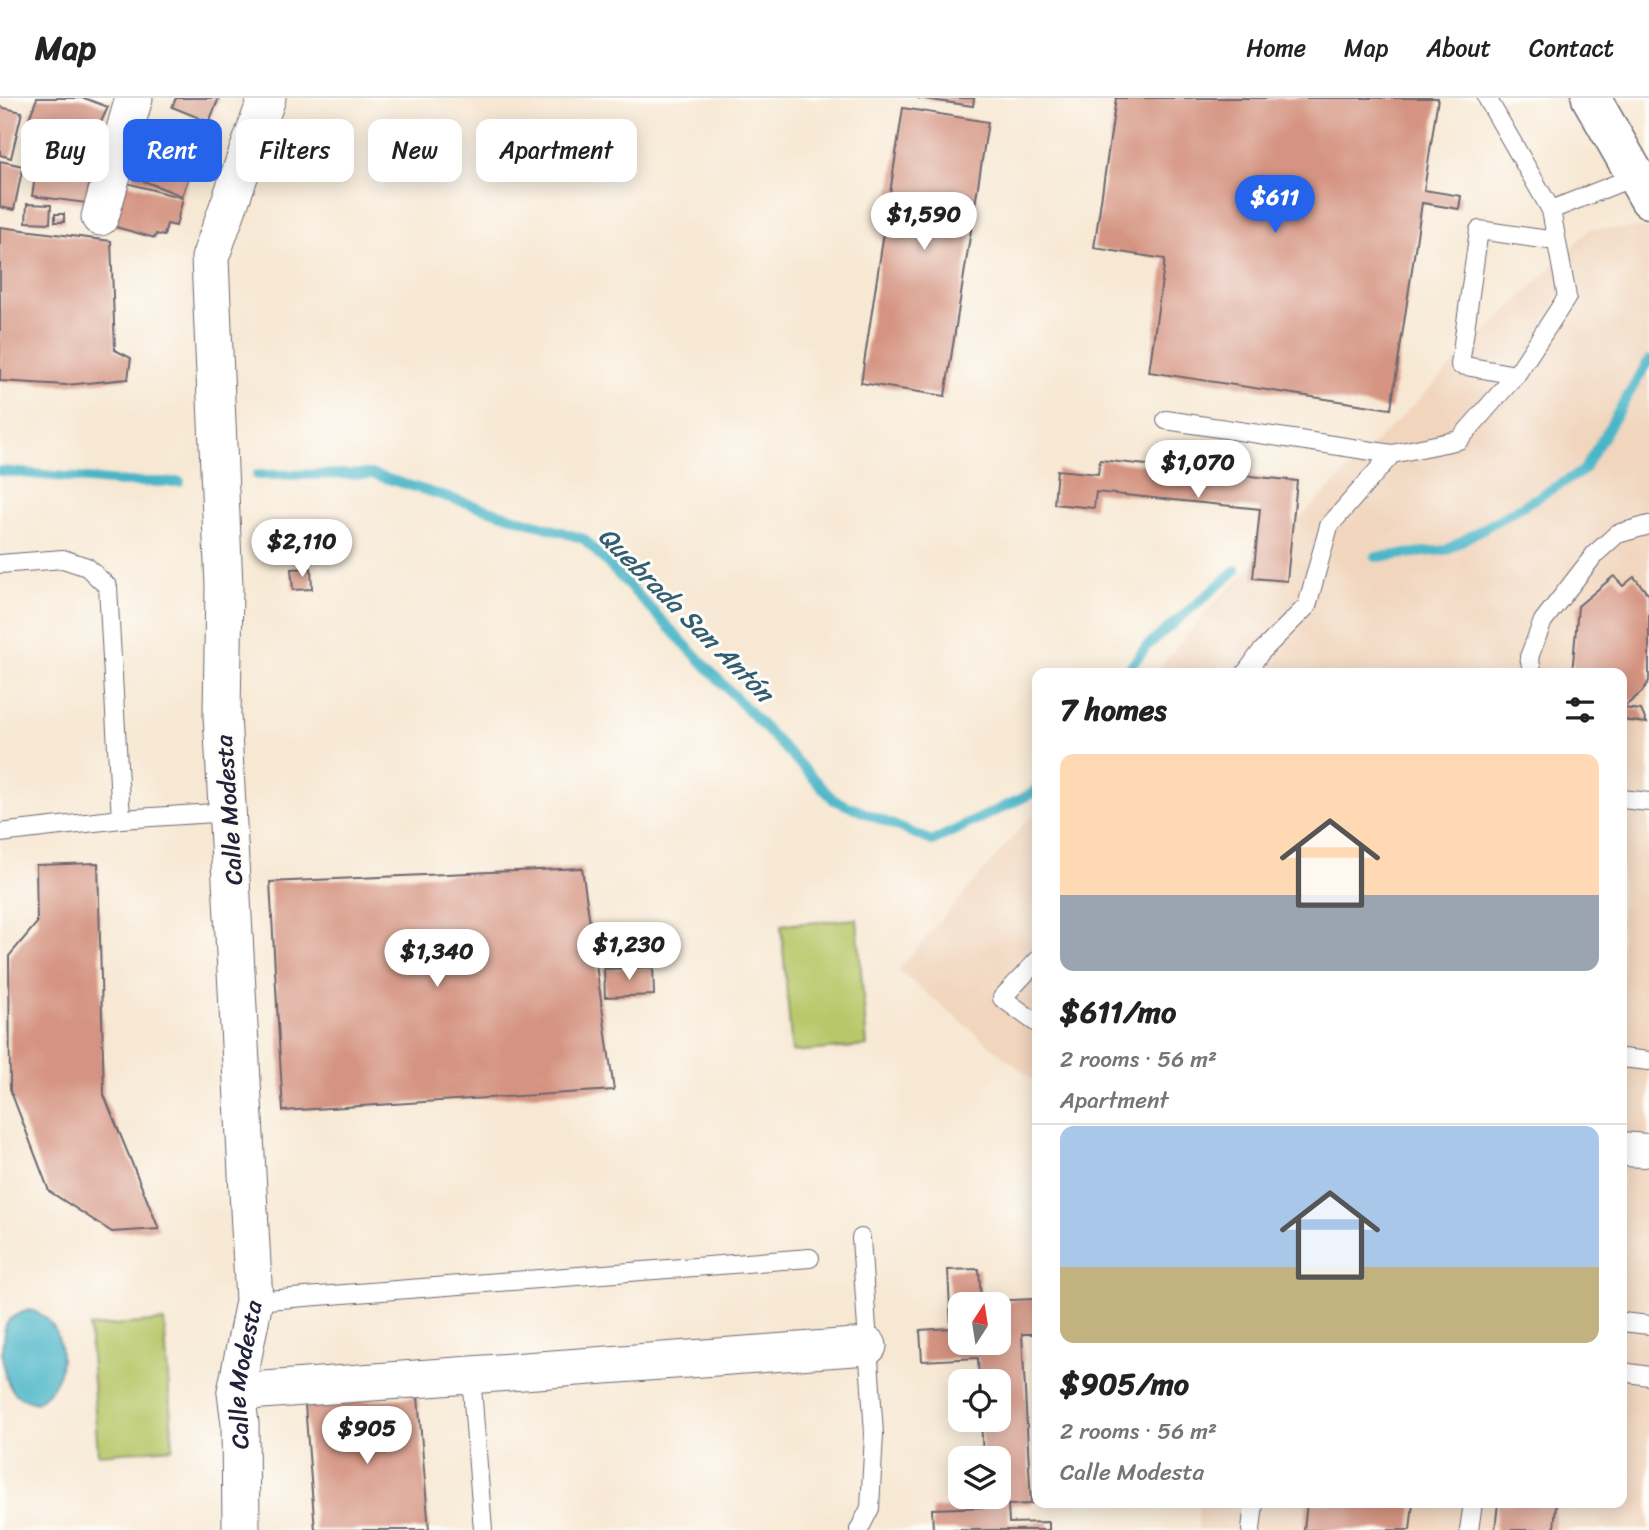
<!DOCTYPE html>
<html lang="en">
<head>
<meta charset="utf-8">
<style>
	body { margin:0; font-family:Sriracha,sans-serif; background:#f2f2f2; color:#222; height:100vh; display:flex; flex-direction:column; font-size:26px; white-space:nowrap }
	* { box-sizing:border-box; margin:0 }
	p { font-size:23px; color:#767676 }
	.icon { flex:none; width:38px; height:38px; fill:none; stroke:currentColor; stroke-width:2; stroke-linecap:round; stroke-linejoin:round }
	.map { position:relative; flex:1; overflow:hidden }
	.sheet { position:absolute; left:1032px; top:570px; width:595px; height:840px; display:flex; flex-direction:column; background:#fff; border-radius:14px; box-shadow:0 4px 18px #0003 }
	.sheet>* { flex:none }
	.top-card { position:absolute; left:21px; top:21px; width:665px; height:63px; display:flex; gap:14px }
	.needle { width:46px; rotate:12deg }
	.buttons { position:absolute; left:948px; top:1194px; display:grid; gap:14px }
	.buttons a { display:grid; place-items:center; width:63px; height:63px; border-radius:14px; background:#fff; box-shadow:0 4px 18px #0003; font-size:35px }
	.price { position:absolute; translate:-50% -60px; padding:0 16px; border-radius:24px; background:#fff; color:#222; font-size:23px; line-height:46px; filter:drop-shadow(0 2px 4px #0008) }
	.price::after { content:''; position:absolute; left:50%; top:42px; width:21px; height:16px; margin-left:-10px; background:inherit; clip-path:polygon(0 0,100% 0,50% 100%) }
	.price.on { background:#2563eb; color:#fff }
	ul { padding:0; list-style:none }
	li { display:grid; align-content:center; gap:14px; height:371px; padding:0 28px }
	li+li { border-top:2px solid #e0e0e0 }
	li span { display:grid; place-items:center; height:217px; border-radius:14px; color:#555 }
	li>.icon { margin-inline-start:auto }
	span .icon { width:126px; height:126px; fill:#fffc; stroke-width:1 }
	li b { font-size:30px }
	h2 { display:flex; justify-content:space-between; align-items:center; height:84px; padding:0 28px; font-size:30px }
	.chip { padding:0 24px; border-radius:14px; background:#fff; box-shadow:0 4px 18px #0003; font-size:24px; line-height:63px }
	.chip.on { background:#2563eb; color:#fff }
	header { display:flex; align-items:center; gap:42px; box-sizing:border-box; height:98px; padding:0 35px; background:#fff; border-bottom:2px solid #e0e0e0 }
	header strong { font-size:33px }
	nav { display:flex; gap:38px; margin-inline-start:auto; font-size:24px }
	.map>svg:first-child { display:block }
	.built { fill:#f1d5bd }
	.green { fill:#b8c769; stroke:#6d7452; stroke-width:2 }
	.water { fill:#4ab5c7; stroke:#366c81; stroke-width:2 }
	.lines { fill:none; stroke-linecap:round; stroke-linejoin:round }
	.stream { stroke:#4ab5c7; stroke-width:10 }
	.building { fill:#d59482; fill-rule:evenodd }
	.service-casing { stroke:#6d6770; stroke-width:20 }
	.minor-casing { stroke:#6d6770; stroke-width:39 }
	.tertiary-casing { stroke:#6d6770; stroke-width:41 }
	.service { stroke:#fff; stroke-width:18 }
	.minor { stroke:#fff; stroke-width:37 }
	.tertiary { stroke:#fff; stroke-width:38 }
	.labels { text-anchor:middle; stroke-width:6; stroke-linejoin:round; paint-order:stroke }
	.street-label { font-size:24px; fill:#22223b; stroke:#fdfcf7 }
	.water-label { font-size:26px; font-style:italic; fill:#325d73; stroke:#fdfcf7 }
</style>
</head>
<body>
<header>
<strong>Map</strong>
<nav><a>Home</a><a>Map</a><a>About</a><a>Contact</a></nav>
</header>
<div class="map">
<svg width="1649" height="1432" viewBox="0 0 1649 1432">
	<rect width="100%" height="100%" fill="#fdfcf7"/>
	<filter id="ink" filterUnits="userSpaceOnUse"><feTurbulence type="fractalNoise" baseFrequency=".0143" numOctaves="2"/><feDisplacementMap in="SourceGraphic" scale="14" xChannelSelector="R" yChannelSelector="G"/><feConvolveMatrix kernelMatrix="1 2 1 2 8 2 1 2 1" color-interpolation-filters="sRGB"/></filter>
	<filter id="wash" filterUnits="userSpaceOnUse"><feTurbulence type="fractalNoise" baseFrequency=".00686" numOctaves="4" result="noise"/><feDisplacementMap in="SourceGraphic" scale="28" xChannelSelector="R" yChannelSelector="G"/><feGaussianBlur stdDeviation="1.57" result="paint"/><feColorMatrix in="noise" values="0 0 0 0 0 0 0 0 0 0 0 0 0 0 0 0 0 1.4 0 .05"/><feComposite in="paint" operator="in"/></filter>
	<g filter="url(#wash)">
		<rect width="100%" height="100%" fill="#f7e8d3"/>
		<g class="built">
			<polygon points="1649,130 1649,1432 1198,1432 1198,1405 1622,1405 1622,576 1154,576 1217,502 1590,131"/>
			<polygon points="1038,710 1038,986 898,872"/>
		</g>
		<g class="green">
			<polygon points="857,821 867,948 792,954 781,827"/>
			<polygon points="164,1223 173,1350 98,1356 89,1229"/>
		</g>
		<path class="water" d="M29,1212C60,1218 68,1259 55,1285C51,1293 43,1300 36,1305C31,1303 25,1302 20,1299C0,1287 0,1247 6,1227C10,1218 21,1215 29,1212Z"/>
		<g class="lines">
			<g class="stream">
				<polyline points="0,373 120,384 180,384"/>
				<polyline points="257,377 372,376 584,441 834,702 932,743 1033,695 1038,688"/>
				<polyline points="1375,459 1446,452 1583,373 1649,262"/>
				<polyline points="1125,576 1146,549 1236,472"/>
			</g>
		</g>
		<g id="blocks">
			<g class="building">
				<polygon points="37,0 84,0 108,9 89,50 27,26"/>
				<polygon points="176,0 219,0 209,24 172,9"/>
				<polygon points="917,0 974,0 973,8"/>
				<polygon points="1116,0 1438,0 1424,92 1461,98 1459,111 1422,105 1391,311 1149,274 1165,161 1094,150"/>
				<polygon points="0,9 22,14 11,60 0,57"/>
				<polygon points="903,10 988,24 945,298 861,285"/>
				<polygon points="151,25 202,44 182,98 131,78"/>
				<polygon points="40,47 81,53 81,50 99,52 93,88 89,88 86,105 32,98"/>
				<polygon points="0,63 23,68 14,112 0,109"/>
				<polygon points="123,84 183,100 176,128 167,126 164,138 156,136 155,140 112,128"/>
				<polygon points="27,106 51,107 50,125 26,124"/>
				<rect x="55" y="116" width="9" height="8"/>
				<polygon points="0,129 111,143 115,252 131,260 128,281 66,287 0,283"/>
				<polygon points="1100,362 1297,383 1287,483 1253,480 1260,411 1096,394 1094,410 1054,406 1057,372 1098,376"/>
				<polygon points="311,470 312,491 293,492 291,471"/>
				<polygon points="1614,478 1623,488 1634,479 1649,497 1649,583 1642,594 1623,610 1641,612 1647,625 1622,622 1622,576 1572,576 1578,508"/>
				<polygon points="98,765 104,997 159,1131 112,1134 49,1093 10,991 9,858 37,825 36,767"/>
				<polygon points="582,770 614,992 283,1013 270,784"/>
				<polygon points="653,869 654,897 605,899 604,871"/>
				<path d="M979,1171L981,1203L1037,1201L1038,1236H1022L1031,1406L1008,1407L1009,1425L1049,1424V1432H933L932,1411L985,1409V1398H999V1360H983L981,1321H999V1283H979L978,1260L922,1263L920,1232L951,1230L948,1172ZM961,1206H999V1244H961Z"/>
				<polygon points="418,1299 429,1432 315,1432 305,1307"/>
				<polygon points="1307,1405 1413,1405 1410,1432 1304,1432"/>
				<polygon points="1498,1405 1556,1405 1554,1432 1495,1432"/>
			</g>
		</g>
	</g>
	<g filter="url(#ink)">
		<use href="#blocks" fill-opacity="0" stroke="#6d6770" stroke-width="2"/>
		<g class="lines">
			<g class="service-casing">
				<g id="service">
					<polyline points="1487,0 1551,112"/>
					<polyline points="1516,277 1460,267 1479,132 1556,143"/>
					<polyline points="1166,322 1392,356"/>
					<polyline points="0,466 63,461 87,469 108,489 121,721"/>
					<polyline points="1245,576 1260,555 1307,508 1329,428 1392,356 1459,342 1516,277 1567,199 1551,112 1636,78"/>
					<polyline points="1533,576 1529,559 1543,523 1595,456 1617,436 1649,427"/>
					<polyline points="1622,701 1649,704"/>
					<polyline points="0,735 121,721 230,714"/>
					<polyline points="1038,862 1002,900 1038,926"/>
					<polyline points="1622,960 1649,963"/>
					<polyline points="1622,1043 1647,1045 1649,1048"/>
					<polyline points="1622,1059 1645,1060 1649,1056"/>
					<polyline points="254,1203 810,1160"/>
					<polyline points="1622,1224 1649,1227"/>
					<polyline points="1622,1274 1649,1278"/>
					<polyline points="471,1277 483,1432"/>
					<polyline points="859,1432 870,1410 874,1336 861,1140"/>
					<polyline points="1251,1432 1254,1405"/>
					<polyline points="1469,1432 1473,1405"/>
				</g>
			</g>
			<g class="minor-casing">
				<g id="minor">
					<polyline points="100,119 134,0"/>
					<polyline points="236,1294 868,1248"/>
					<path id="s1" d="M241,1432L240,1326L236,1294L254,1203L222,617L224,488L210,160L267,0"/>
				</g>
			</g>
			<g class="tertiary-casing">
				<polyline id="tertiary" points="1591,0 1649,101"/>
			</g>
			<use href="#service" class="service"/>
			<use href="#minor" class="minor"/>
			<use href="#tertiary" class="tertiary"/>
		</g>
	</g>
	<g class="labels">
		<g class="street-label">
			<text transform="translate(229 712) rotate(-94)" y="8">Calle Modesta</text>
			<text dy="8" stroke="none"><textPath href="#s1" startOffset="156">Calle Modesta</textPath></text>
		</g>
		<g class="water-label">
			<text transform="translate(686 516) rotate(45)" y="9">Quebrada San Antón</text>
		</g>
	</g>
</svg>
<div class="buttons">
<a><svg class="needle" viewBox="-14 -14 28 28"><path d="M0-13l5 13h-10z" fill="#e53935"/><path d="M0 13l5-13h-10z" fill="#767676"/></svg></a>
<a><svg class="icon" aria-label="locate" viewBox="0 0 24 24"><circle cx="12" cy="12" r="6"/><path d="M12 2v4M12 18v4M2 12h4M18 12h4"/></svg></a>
<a><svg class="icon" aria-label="layers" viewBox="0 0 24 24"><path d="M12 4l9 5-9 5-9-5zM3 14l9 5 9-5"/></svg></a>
</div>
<b class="price on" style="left:1275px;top:137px">$611</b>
<b class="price" style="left:924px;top:154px">$1,590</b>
<b class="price" style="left:1198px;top:402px">$1,070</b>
<b class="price" style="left:302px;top:481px">$2,110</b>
<b class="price" style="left:629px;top:884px">$1,230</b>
<b class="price" style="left:437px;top:891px">$1,340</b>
<b class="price" style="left:367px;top:1368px">$905</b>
<div class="top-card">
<a class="chip">Buy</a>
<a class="chip on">Rent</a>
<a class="chip">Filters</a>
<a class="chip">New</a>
<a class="chip">Apartment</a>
</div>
<section class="sheet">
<h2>7 homes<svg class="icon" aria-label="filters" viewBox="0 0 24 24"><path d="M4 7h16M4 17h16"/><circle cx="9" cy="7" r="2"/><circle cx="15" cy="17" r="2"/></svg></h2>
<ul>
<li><span style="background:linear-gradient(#ffd9b3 65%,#9aa5b1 0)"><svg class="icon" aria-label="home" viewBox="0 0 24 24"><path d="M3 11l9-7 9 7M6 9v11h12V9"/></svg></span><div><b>$611/mo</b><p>2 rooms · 56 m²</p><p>Apartment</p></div></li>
<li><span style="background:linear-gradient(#a9c7e8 65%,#c2b280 0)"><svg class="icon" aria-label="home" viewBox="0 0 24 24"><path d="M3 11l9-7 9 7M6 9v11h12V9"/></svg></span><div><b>$905/mo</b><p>2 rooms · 56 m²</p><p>Calle Modesta</p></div></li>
</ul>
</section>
</div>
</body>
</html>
